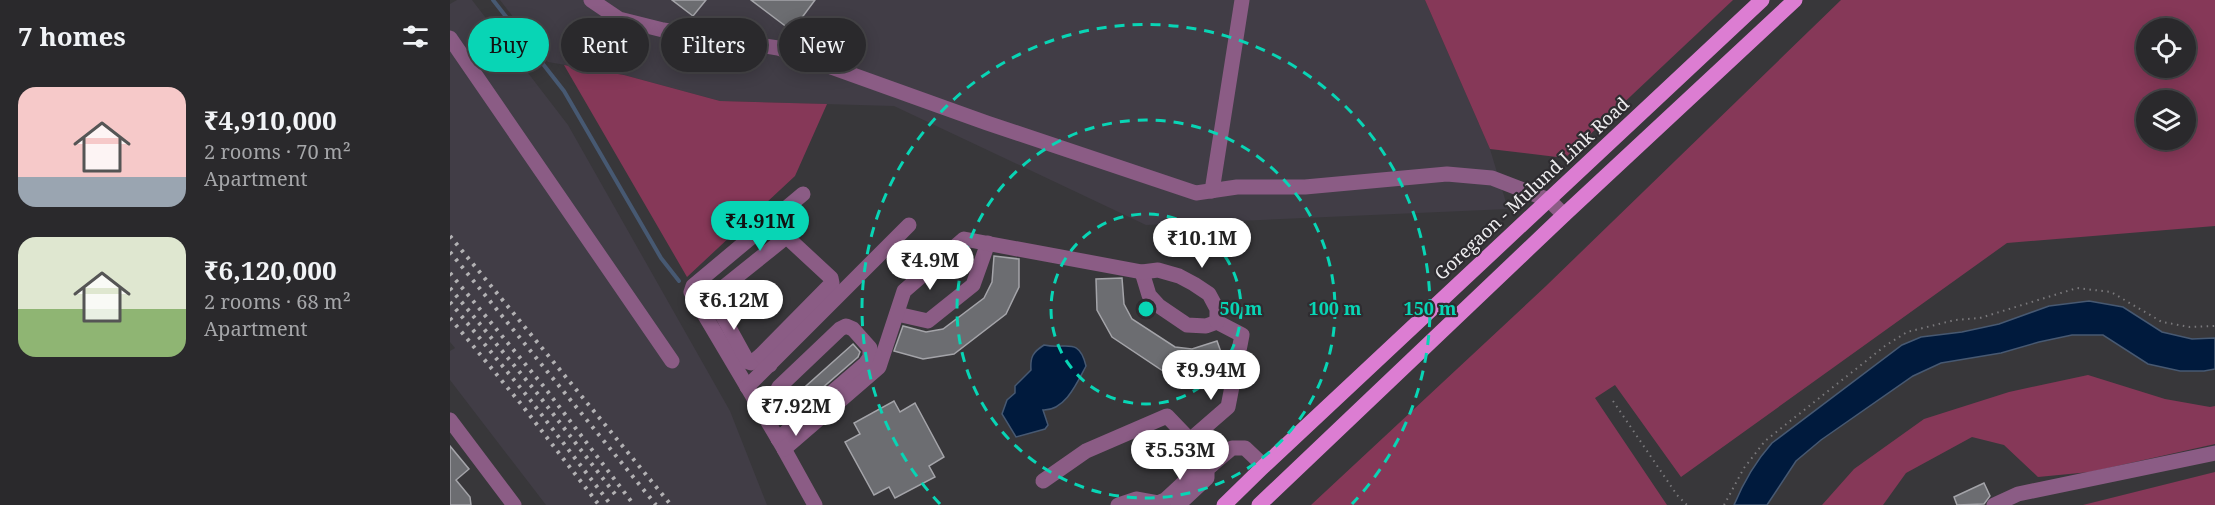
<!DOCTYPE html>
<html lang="en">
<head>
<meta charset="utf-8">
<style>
	body { margin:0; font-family:"Noto Serif",serif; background:#323134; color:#f1f3f6; height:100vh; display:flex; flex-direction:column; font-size:22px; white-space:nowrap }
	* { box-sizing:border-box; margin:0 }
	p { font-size:20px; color:#a5a6a9 }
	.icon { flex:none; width:33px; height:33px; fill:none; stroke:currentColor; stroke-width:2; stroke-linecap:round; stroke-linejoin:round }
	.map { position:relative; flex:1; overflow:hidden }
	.sheet { display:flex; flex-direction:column; background:#2a292c; width:450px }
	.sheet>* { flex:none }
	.hud { position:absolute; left:18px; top:18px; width:570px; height:54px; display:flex; gap:12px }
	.buttons { position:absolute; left:1686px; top:18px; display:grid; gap:12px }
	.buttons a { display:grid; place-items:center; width:60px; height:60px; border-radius:50%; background:#2a292c; box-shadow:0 3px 15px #0003,0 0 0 2px #464548; font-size:30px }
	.price { position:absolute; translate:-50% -51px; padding:0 14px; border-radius:21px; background:#fff; color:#222; font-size:20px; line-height:39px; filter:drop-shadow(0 2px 3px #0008) }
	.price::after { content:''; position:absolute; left:50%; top:36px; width:18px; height:14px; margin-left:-9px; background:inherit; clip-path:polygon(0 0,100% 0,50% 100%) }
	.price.active { background:#08d5b5; color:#111 }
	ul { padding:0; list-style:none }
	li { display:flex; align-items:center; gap:18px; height:150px; padding:0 18px }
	li span { display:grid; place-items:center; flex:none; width:168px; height:120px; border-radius:18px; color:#555 }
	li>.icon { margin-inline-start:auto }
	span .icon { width:72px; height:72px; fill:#fffc; stroke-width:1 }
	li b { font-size:26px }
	h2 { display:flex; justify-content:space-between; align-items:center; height:72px; padding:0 18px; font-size:26px }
	.chip { padding:0 21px; border-radius:27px; background:#2a292c; box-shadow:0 3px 15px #0003,0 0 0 2px #464548; font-size:21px; line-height:54px }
	.chip.active { background:#08d5b5; color:#111 }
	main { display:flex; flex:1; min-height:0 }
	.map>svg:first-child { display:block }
	.built { fill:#413d46 }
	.green { fill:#863858; fill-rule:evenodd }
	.water { fill:#001a3d; stroke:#475972; stroke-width:1.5 }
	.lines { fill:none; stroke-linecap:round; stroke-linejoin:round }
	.stream { stroke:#475972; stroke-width:4 }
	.building { fill:#6c6d71; stroke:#a4a4a9; stroke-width:1.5 }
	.path { stroke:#7a797c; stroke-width:2; stroke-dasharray:1.5 4.5; stroke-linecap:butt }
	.minor { stroke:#8b5c85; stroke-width:15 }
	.major { stroke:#dc7dd2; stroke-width:15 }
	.rail { stroke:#b2b1b3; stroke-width:4; stroke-dasharray:3 6; stroke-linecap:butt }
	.ring { fill:none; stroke:#08d5b5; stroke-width:3; stroke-dasharray:10 8 }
	.labels { text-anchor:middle; stroke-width:4.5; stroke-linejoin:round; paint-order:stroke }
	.street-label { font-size:18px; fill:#eeedef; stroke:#2e2c30 }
	.centre { fill:#08d5b5; stroke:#2e2c30; stroke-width:3 }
	.ring-label { font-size:18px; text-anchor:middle; font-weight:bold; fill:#08d5b5; stroke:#2e2c30; stroke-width:4.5; stroke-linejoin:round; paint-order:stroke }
</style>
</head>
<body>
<main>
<section class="sheet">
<h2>7 homes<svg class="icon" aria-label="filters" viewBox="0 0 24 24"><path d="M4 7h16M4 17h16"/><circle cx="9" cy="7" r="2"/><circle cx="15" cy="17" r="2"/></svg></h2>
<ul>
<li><span style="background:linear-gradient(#f6c9c9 75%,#9aa5b1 0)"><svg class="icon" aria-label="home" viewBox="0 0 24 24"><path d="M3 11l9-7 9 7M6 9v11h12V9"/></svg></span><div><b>₹4,910,000</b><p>2 rooms · 70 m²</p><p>Apartment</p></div></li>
<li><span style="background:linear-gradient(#dfe7d0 60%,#8fb573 0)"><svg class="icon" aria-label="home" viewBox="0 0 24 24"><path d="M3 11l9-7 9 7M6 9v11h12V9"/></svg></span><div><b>₹6,120,000</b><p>2 rooms · 68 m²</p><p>Apartment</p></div></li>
</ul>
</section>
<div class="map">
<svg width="1765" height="505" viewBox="0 0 1765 505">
	<rect width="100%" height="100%" fill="#38373a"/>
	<g class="built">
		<polygon points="7,0 22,0 118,125 280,411 317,505 96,505 0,380 0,351 5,348 0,342 0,4"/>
		<polygon points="50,0 975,0 1040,149 1058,209 696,225 444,106 270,101 174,75 98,62"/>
	</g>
	<g class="green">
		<polygon points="975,0 1283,0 1115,158 1040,149"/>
		<path d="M1391,0H1765V226L1557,243L1231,477L1165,385L1145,398L1217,505H861L1096,286ZM1736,28V68H1696V28ZM1736,100V140H1696V100Z"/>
		<polygon points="114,65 174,75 270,101 377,104 345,176 237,277"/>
		<polygon points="1638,375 1715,399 1760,407 1765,406 1765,444 1640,472 1588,477 1554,445 1522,437 1456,473 1433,505 1372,505 1404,469 1474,419 1559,392"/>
		<polygon points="1765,472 1765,505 1633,505"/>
	</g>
	<g class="water">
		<path d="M1639,301L1673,307L1712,332L1742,339L1765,338V369L1754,371H1730L1698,364L1653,335H1622L1589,342L1551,353L1491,363L1463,376L1371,440L1346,461L1317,505H1284C1294,481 1305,462 1322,443L1452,345L1471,337L1512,332L1549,324L1599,306Z"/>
		<path d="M594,345C616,350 629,336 636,366C627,383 615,411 593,410L598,425L595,429L566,437L552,414L557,400L565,393V386L581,370C580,357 583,352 594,345Z"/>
	</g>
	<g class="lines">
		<polyline class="stream" points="43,0 114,91 211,258 229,281"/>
	</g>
	<g class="building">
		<polygon points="222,0 256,0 243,16"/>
		<polygon points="301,0 365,0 342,31"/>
		<polygon points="544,256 569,259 569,287 556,314 504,354 473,359 444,351 453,326 476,332 493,329 534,298 542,282"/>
		<polygon points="672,278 674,304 682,319 725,347 742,349 767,341 776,366 747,376 716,373 662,337 647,310 646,279"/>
		<polygon points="403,344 410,352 408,357 334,421 328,411"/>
		<polygon points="444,401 450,412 465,403 494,457 479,466 485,477 445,498 439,487 424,495 395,442 410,434 404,423"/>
		<polygon points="0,446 19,469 6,480 20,497 21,505 0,505"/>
		<polygon points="1534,483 1540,496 1534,504 1507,505 1504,497"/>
	</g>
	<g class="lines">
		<g class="path">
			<polyline points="1163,401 1227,495 1237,505"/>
			<polyline points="1274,505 1294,468 1315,441 1435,346 1457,332 1505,320 1530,318 1627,288 1661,292 1712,322 1740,327 1765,326"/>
		</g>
		<g class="minor">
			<polyline points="141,0 169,19 213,30 328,48 537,123 746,193 787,187 855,187 997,174 1042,178 1099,200 1114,215"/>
			<polyline points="0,38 222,361"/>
			<polyline points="762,191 792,0"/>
			<polyline points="353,194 243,286 241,292 334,449 365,505"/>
			<polyline points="692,272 699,295 709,306 737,325 756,326 767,322 792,335 778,407 740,440 751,455 762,465"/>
			<polyline points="266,304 298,362 301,363 311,355"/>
			<polyline points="255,314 266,304 264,298 265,294 335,238 340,240 381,278 382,283 311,355 320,365"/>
			<polyline points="447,314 478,321 523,285 538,243"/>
			<polyline points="297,387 459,225"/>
			<polyline points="314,416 329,387 390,329 396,326 403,329 420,348 420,357 415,364 328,439"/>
			<polyline points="0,420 64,505"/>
			<polyline points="334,449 429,367 454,291 514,239 692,272 708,270 729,276 744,284 759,294 767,309 767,322"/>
			<polyline points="593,481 636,451 717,416 740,440"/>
			<polyline points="668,505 686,499 708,503 715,500 742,475 750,470 757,469 782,448 795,448 814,466"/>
			<polyline points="728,505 757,478 757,469"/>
			<polyline points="1544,505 1568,494 1765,453"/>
		</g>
		<g class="major">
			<polyline points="774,505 814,466 1312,0"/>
			<polyline points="809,505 1114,215 1345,0"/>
		</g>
		<g class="rail">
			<polyline points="0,236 221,505"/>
			<polyline points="0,252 206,505"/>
			<polyline points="0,273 95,388 184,505"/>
			<polyline points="0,288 87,393 168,498"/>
			<polyline points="0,302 78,397 161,505"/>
			<polyline points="0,318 71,404 149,505"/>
		</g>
	</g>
	<g class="ring">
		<circle cx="696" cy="309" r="95"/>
		<circle cx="696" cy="309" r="189"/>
		<path d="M490 504A284 284 0 1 1 902 504"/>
	</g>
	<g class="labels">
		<g class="street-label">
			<text transform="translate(1082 189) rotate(-43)" y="6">Goregaon - Mulund Link Road</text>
		</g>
	</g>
	<circle cx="696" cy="309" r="9" class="centre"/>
	<g class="ring-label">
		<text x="791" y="315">50 m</text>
		<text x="885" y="315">100 m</text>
		<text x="980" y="315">150 m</text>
	</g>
</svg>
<div class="buttons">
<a><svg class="icon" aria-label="locate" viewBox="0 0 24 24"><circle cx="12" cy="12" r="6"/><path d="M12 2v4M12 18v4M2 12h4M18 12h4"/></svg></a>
<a><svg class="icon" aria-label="layers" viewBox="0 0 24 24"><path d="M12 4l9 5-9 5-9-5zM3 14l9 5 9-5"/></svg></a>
</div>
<b class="price active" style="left:310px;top:252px">₹4.91M</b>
<b class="price" style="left:752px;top:269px">₹10.1M</b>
<b class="price" style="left:480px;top:291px">₹4.9M</b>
<b class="price" style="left:284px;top:331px">₹6.12M</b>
<b class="price" style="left:761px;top:401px">₹9.94M</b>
<b class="price" style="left:346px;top:437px">₹7.92M</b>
<b class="price" style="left:730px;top:481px">₹5.53M</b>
<div class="hud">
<a class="chip active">Buy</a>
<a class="chip">Rent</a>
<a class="chip">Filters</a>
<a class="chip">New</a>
</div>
</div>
</main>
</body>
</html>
